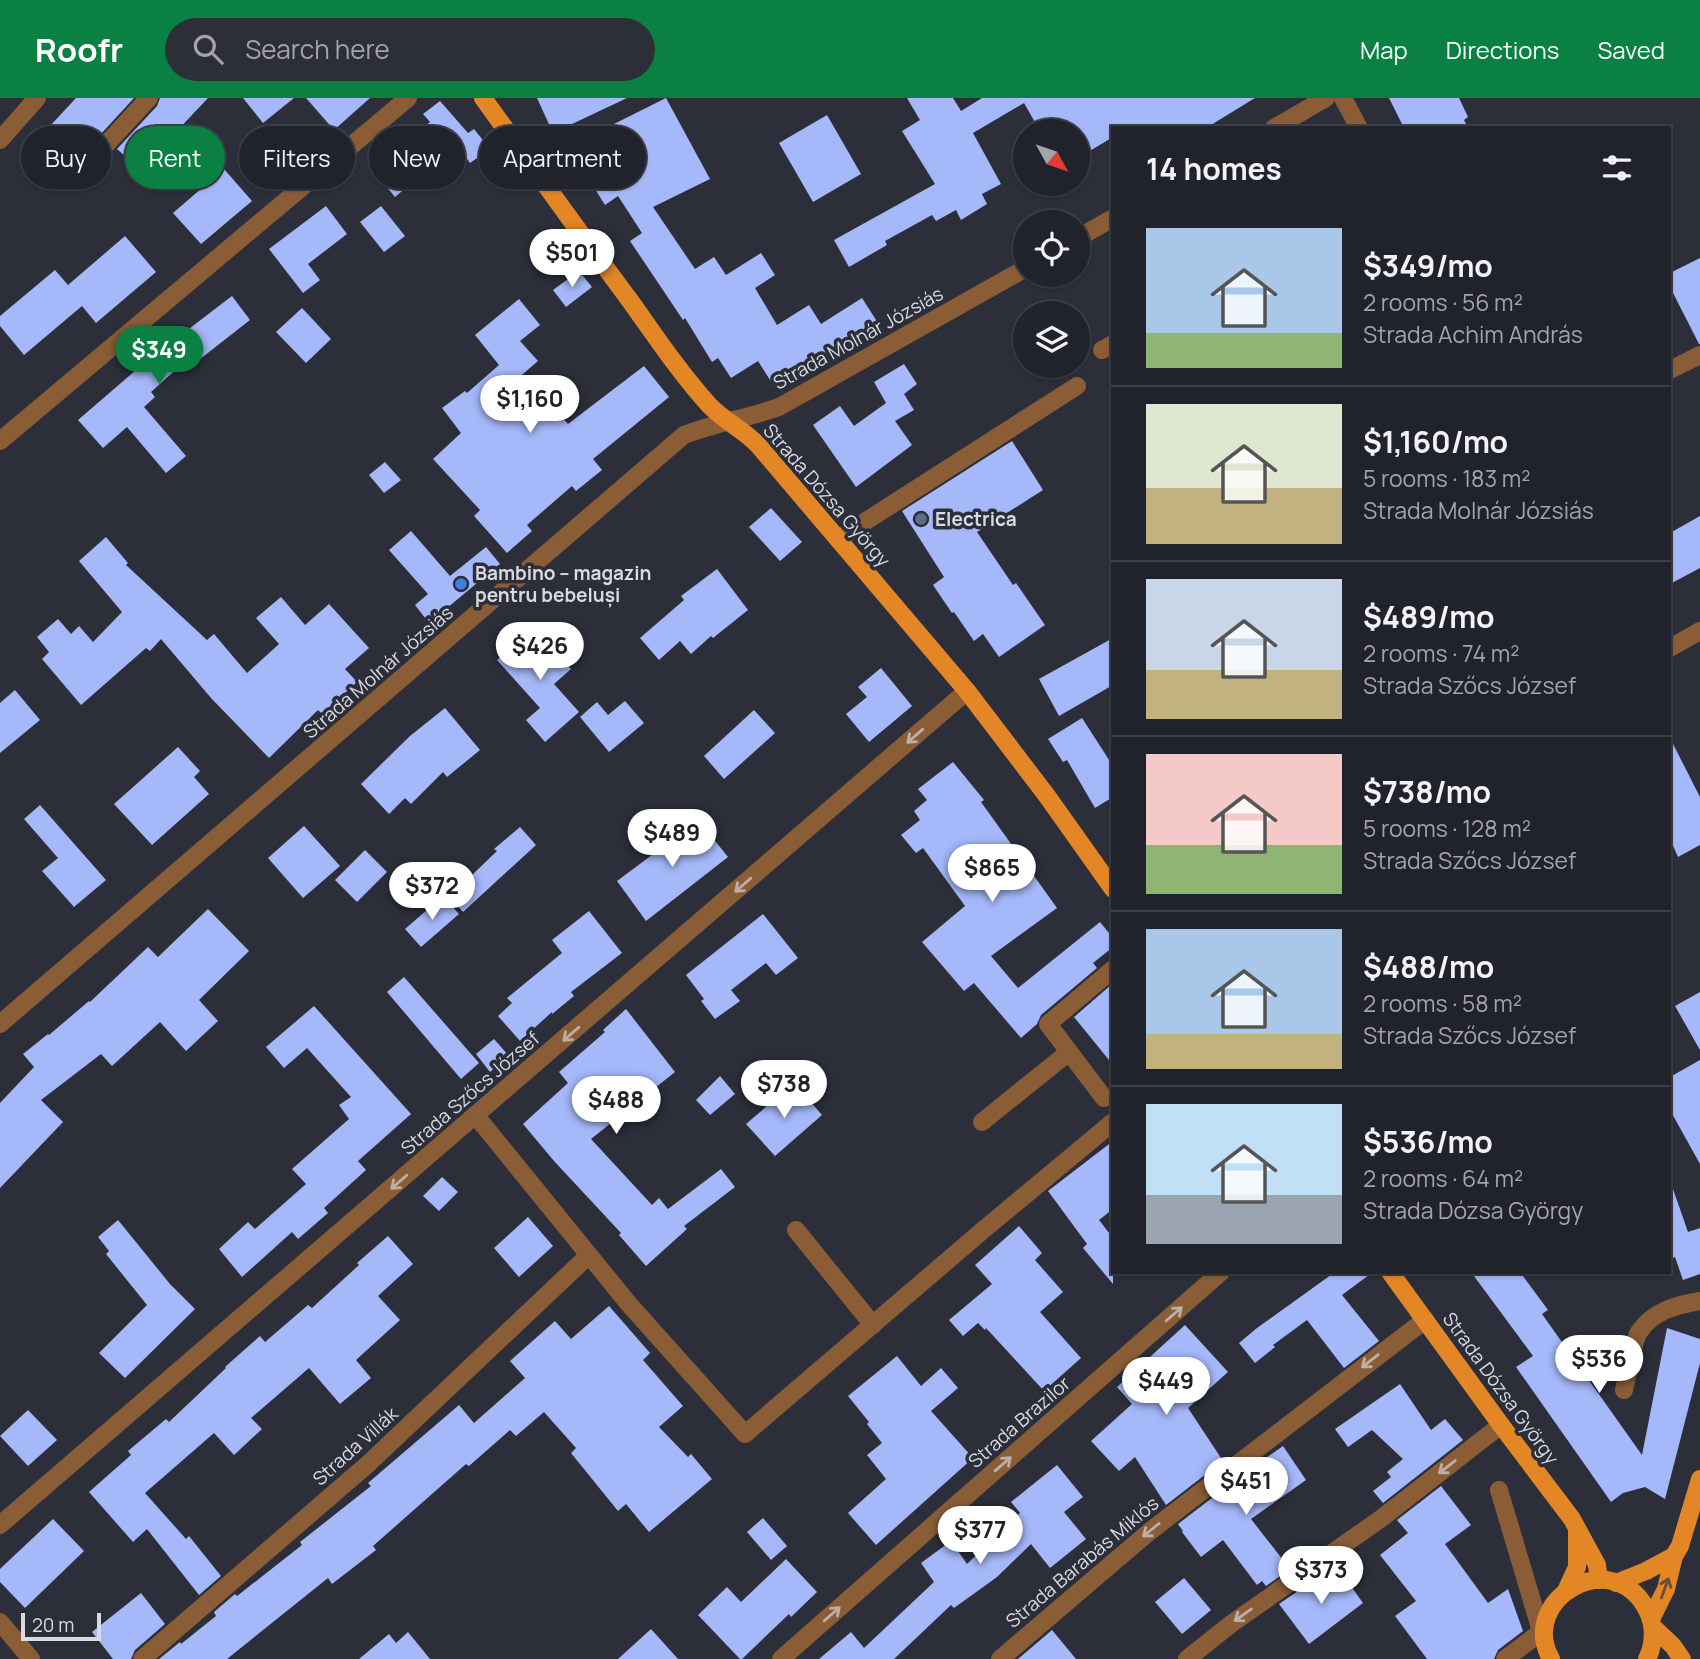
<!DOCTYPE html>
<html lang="en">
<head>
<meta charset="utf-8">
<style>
	body { margin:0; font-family:Manrope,sans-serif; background:#2d2f38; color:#f1f3f6; height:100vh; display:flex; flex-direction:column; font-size:26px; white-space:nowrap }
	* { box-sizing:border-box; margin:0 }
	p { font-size:23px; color:#a2a4a9 }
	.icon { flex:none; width:38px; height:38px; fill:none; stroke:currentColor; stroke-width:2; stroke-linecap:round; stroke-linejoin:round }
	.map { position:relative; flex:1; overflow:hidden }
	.side { position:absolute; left:1111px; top:28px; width:560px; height:1148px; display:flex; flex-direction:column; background:#21232c; border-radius:0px; box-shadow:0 2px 5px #0004,0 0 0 2px #3e4048 }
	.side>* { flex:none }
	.banner { position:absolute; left:21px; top:28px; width:665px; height:63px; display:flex; gap:14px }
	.needle { width:46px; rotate:130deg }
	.tools { position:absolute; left:1013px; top:21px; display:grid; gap:14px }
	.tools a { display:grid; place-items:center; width:77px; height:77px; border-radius:50%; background:#21232c; box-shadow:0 2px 5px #0004,0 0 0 2px #3e4048; font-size:35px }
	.scale { position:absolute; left:21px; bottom:18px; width:80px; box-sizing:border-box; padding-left:7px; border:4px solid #d8dbe2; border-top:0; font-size:19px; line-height:24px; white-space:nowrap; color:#d8dbe2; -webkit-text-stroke:5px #2c2f3a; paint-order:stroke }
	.price { position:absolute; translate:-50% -60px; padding:0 16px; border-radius:24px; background:#fff; color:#222; font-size:23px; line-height:46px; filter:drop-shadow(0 2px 4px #0008) }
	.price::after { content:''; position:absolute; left:50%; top:42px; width:21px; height:16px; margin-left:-10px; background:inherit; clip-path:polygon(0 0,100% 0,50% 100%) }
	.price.active { background:#0b8043; color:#fff }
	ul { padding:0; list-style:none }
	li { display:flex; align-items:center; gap:21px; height:175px; padding:0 35px }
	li+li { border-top:2px solid #3e4048 }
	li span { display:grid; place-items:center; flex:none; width:196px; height:140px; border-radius:0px; color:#555 }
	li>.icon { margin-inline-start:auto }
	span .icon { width:84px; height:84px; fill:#fffc; stroke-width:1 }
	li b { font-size:30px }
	h2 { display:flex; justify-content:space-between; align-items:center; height:84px; padding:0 35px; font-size:30px }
	.chip { padding:0 24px; border-radius:32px; background:#21232c; box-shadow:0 2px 5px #0004,0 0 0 2px #3e4048; font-size:24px; line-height:63px }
	.chip.active { background:#0b8043; color:#fff }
	header { display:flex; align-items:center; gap:42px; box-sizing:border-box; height:98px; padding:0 35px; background:#0b8043; color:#fff }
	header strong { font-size:33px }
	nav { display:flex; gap:38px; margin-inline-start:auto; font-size:24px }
	.search { width:490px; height:63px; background:#2d2f38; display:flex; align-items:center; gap:18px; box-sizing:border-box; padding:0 24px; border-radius:38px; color:#a2a4a9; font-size:26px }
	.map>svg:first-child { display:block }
	.building { fill:#a5b8f9 }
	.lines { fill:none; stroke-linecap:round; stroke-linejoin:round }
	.minor { stroke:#8a5d36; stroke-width:18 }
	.major { stroke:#e38626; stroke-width:18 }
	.oneway { stroke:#bdafa6 }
	.oneway2 { stroke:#6c4d33 }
	.service-dot { fill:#5c6f8a; stroke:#2c2f3a; stroke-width:2.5 }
	.shop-dot { fill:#3f7fe0; stroke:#2c2f3a; stroke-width:2.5 }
	.labels { text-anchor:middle; stroke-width:7; stroke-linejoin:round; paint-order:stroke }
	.street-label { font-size:19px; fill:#d8dbe2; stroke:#2c2f3a }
	.poi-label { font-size:19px; font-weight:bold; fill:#d8dbe2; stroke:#2c2f3a; text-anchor:start }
</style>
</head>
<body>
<header>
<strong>Roofr</strong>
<div class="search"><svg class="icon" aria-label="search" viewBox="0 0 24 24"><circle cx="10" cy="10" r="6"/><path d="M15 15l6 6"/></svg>Search here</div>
<nav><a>Map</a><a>Directions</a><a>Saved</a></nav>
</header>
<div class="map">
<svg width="1700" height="1561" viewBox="0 0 1700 1561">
	<rect width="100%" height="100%" fill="#2c2f3a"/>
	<g class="building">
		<polygon points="76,0 134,0 55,86 23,57"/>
		<polygon points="160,0 208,0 140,72 117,51 157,8"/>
		<polygon points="243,0 294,0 263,25"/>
		<polygon points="306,0 370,0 334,32"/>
		<polygon points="537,0 627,0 553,35"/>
		<polygon points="666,0 710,81 653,109 695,171 714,159 726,177 761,155 775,177 755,190 777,227 809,207 821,226 862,200 878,225 775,290 758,263 731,280 718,260 712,264 685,220 683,222 630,143 642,135 618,98 605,107 590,83 604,74 598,64 608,57 598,34"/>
		<polygon points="907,0 953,0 961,13 982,0 1255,0 1206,30 1113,30 1113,39 1078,60 1078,33 1040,33 1024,5 973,35 1001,86 982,96 987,106 961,122 956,112 936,123 932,117 885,143 887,147 849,169 834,142 935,86 902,33 920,22"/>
		<polygon points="1389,0 1459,0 1468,19 1464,22 1468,30 1404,30"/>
		<polygon points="440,3 468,35 474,31 490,51 470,65 457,47 395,99 373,72 430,24 423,16"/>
		<polygon points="827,17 861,76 813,104 779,45"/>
		<polygon points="224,71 252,103 201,146 173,115"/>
		<polygon points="326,108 347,136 308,166 320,182 303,195 269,151"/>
		<polygon points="381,108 405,138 384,154 360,124"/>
		<polygon points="125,138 156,174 96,225 82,208 24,257 0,228 0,218 55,172 68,187"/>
		<polygon points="1700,160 1700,246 1699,246 1670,189 1670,175"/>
		<polygon points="579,173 592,189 566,209 553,192"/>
		<polygon points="232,198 250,222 195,265 190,259 151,294 155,299 144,309 186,358 166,375 127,329 103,350 78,322 143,266 137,259 152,245 160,253"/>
		<polygon points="519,201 540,227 520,243 538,263 510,287 539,320 552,308 568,326 644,268 669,299 593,361 602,372 576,393 572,388 527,427 532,433 507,455 474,418 480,412 433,361 461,335 442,310 465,293 467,295 499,267 475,237"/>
		<polygon points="302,210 331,241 306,265 276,234"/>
		<polygon points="904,266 917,286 904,296 914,312 895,323 912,347 856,389 813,327 840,308 854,328 886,305 874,284"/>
		<polygon points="1012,343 1043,392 977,434 1013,487 1016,485 1045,527 999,559 983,536 974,543 954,514 952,515 933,487 944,479 902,413"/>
		<polygon points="385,364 401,382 384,395 369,377"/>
		<polygon points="771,410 802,444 780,463 749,429"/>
		<polygon points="1700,418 1700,470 1670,486 1670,435"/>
		<polygon points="411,433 450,478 486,449 500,466 429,525 415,507 428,496 389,452"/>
		<polygon points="106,439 128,465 126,467 207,542 214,536 247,575 279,546 256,520 281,499 305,527 329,506 369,550 345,571 357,584 322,616 318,612 269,660 211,600 161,541 150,553 146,550 81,607 42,561 49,554 37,539 58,521 71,536 79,528 93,544 122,514 79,463"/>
		<polygon points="717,471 748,512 713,540 711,538 691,556 680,543 659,562 640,540 684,502 681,498"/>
		<polygon points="533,529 571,571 554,586 579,614 545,644 526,622 540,610 497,562"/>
		<polygon points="1113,540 1113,587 1059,618 1039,581"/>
		<polygon points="881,570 912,608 869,644 846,616 867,599 858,589"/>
		<polygon points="15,592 40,622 0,655 0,605"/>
		<polygon points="625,603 644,625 609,654 580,619 597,604 608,617"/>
		<polygon points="445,610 480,652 447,679 443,674 411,706 405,700 389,716 361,686 410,638"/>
		<polygon points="754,612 775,635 724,681 704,658"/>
		<polygon points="1082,620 1113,668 1113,699 1095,710 1067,662 1063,664 1048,641"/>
		<polygon points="1670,640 1700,699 1700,747 1678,759 1670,741"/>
		<polygon points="178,649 200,673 194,679 209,696 152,747 114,706"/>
		<polygon points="953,664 984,702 981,704 1057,810 991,858 1018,890 1100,824 1113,840 1113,849 1093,865 1097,870 1041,917 1037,926 1021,940 974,885 964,893 922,844 965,808 923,750 916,755 901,737 920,722 914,713 927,702 918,691"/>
		<polygon points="40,707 106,782 74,809 42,773 58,760 24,721"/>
		<polygon points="695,718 728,759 646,823 617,783 660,751 658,748"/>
		<polygon points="304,728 340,768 303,800 268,760"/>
		<polygon points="520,729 536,747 463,814 449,799 497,753 494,751"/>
		<polygon points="365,752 387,774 357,804 335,782"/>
		<polygon points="443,798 459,816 421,849 405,831"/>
		<polygon points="208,811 249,853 199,902 218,923 186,953 160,924 112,968 101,956 41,1002 63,1024 0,1090 0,1005 34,969 23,956 48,936 49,937 89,903 90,904 148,849 158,859"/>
		<polygon points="589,813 622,855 571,894 574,898 552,916 552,914 520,943 498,918 512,905 507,900 562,855 552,842"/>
		<polygon points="763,816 798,860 776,877 766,865 731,892 740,903 715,921 701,903 704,901 686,877"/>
		<polygon points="404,879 479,965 461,981 387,894"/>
		<polygon points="1111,887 1113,890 1113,967 1074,919"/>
		<polygon points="1700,894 1700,952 1675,908"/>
		<polygon points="314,908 411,1016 358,1063 366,1072 324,1110 328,1115 298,1141 292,1134 242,1179 219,1151 248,1124 255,1131 306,1086 292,1071 349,1021 339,1007 351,999 307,950 284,970 266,949"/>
		<polygon points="626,911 675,974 591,1041 652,1107 659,1100 668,1111 721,1071 735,1089 684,1128 687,1131 646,1168 619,1137 621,1135 554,1063 523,1026 568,985 559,974 605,934 603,932"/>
		<polygon points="494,941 509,958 490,974 476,956"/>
		<polygon points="1700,962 1700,1066 1670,1012 1670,979"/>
		<polygon points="720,978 735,996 710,1017 696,1002"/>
		<polygon points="794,985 822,1017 775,1058 746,1026"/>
		<polygon points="1113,1043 1113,1111 1099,1122 1113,1140 1113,1186 1083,1150 1087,1146 1048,1093"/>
		<polygon points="442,1079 458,1094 439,1113 423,1098"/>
		<polygon points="1673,1091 1688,1134 1700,1130 1700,1176 1683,1182 1675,1159 1670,1161 1670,1092"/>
		<polygon points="528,1119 553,1148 519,1179 494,1150"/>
		<polygon points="118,1122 170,1186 195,1211 125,1280 99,1255 147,1207 106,1156 109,1153 98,1139"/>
		<polygon points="1019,1128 1042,1155 1035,1162 1063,1194 1040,1214 1081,1260 1044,1293 986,1230 985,1232 978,1225 963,1238 949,1222 992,1186 975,1167"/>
		<polygon points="388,1138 413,1166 378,1198 400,1222 356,1262 371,1280 340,1306 309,1270 251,1320 262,1331 234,1357 214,1335 145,1395 186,1441 189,1438 221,1478 199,1497 147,1431 133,1444 89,1394 131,1357 128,1353 166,1321 169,1324 226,1270 225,1269 260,1238 265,1244 308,1207 312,1210 359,1167 357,1165"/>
		<polygon points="1335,1174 1373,1174 1342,1197 1379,1243 1344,1270 1307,1222 1273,1247 1275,1249 1255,1265 1239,1245 1257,1230"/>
		<polygon points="1471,1174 1520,1174 1548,1212 1542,1216 1642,1357 1667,1230 1700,1241 1700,1265 1665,1401 1645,1389 1623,1395 1611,1404 1516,1269 1533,1258"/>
		<polygon points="609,1208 650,1255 643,1262 683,1308 659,1329 688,1359 691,1356 712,1381 649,1434 626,1406 618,1413 571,1355 576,1350 544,1314 516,1338 510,1332 469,1368 466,1366 373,1448 376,1452 332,1486 328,1480 227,1561 159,1561 180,1544 181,1546 216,1518 214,1514 235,1496 237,1498 302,1447 300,1444 371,1388 368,1385 459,1307 474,1325 525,1280 510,1263 555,1223 571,1241"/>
		<polygon points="1185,1227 1228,1274 1188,1310 1223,1363 1166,1407 1135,1359 1119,1373 1091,1343 1132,1306 1117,1289"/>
		<polygon points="897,1258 921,1288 941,1270 958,1290 931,1313 973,1360 876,1447 848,1415 886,1381 867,1357 882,1345 867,1326 869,1324 848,1298"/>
		<polygon points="1400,1286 1431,1332 1445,1321 1463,1342 1383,1405 1373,1393 1391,1379 1387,1374 1403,1361 1372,1332 1348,1349 1335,1331"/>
		<polygon points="28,1312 57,1342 28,1368 0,1338"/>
		<polygon points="1283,1348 1306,1382 1251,1421 1290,1471 1266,1488 1262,1483 1257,1487 1223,1442 1201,1459 1182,1434 1183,1433 1178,1426 1242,1377"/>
		<polygon points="1057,1367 1083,1399 1064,1414 1086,1441 1050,1470 1031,1446 997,1479 954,1510 951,1507 894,1561 819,1561 851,1534 864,1550 934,1484 921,1465 951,1443 967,1466 1020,1415 1011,1404"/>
		<polygon points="1441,1388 1471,1427 1445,1446 1488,1505 1508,1491 1523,1533 1498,1552 1494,1561 1427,1561 1395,1518 1416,1503 1380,1457 1408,1435 1397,1422"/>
		<polygon points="763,1420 787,1448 771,1462 747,1434"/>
		<polygon points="53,1421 84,1453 25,1510 0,1484 0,1471"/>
		<polygon points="786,1461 817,1494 791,1519 789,1516 742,1561 740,1561 698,1517 727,1489 741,1504"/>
		<polygon points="1338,1470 1363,1505 1309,1546 1279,1506 1304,1489 1307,1493"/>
		<polygon points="1184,1480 1211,1512 1182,1536 1155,1504"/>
		<polygon points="141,1495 165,1526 135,1552 131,1561 113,1561 92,1534"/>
		<polygon points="651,1531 678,1561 618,1561"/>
		<polygon points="1052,1532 1076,1561 1018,1561 1045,1538"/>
		<polygon points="408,1534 430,1561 359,1561 389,1536 396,1545"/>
	</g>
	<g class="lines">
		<g class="minor">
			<polyline points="1343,0 1359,30"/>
			<polyline points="1274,30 1326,0"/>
			<polyline points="0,42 37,0"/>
			<polyline points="100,53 149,0"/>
			<polyline points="1078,140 1113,120"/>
			<polyline points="1102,252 1113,246"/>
			<polyline points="1670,272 1700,257"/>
			<polyline points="0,343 408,0"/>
			<polyline points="838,441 1077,288"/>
			<polyline points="1670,550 1700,533"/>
			<path d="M0,926L684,337C715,325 748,320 779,309L1026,170"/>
			<polyline points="1104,1000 1048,926 1113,871"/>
			<polyline points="476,1018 628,1205 745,1336 982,1133 1113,1024"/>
			<polyline points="982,1024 1069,954"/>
			<polyline points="796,1132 873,1227"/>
			<path d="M1624,1292C1627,1280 1633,1243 1639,1234C1653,1213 1676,1207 1700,1203"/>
			<polyline points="1499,1392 1544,1543"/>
			<polyline points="0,1427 967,593"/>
			<polyline points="0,1524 31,1561"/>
			<polyline points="142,1561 368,1366 589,1157"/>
			<polyline points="781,1561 1221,1174"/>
			<polyline points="1000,1561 1149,1434 1425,1222"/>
			<polyline points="1187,1561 1231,1526 1379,1422 1501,1327"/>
			<polyline points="1505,1561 1541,1534"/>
		</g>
		<g class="major">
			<path d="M483,0C532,68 581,137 631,204C656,239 680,275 709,307C724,323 744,332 758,347L967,593L1047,698L1113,791"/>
			<polyline points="1390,1174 1501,1327 1572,1421 1597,1467 1599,1482"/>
			<polyline points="1616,1485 1646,1473 1674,1458"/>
			<polyline points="1566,1493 1577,1469 1577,1435"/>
			<polyline points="1651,1521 1666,1491 1674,1458 1680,1448 1700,1381"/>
			<polyline points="1653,1529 1673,1548 1682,1561"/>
			<path d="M1551,1561C1517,1500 1615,1445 1648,1514C1655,1529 1654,1547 1647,1561"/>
		</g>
	</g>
	<defs><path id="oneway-shaft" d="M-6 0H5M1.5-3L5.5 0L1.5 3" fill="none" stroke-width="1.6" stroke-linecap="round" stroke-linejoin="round" transform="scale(1.75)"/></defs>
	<g class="oneway">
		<use href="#oneway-shaft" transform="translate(915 638) rotate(139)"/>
		<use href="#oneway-shaft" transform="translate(743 787) rotate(139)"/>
		<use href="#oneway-shaft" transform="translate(571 936) rotate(139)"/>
		<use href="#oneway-shaft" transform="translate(399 1084) rotate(139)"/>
		<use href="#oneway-shaft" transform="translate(1174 1216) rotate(-41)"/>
		<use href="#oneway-shaft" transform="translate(1370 1263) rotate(142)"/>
		<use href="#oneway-shaft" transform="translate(1003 1366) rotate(-41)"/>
		<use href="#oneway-shaft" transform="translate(1447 1369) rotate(142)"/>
		<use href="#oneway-shaft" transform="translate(1151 1432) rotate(141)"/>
		<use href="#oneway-shaft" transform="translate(832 1516) rotate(-41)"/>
		<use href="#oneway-shaft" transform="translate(1243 1517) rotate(145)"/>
	</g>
	<use class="oneway2" href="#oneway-shaft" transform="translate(1665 1490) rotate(-70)"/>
	<circle class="service-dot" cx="921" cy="421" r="7"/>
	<circle class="shop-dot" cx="461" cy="486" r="7"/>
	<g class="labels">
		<g class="street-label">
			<text transform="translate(858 240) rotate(-29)" y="7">Strada Molnár Józsiás</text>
			<text transform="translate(827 397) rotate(49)" y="7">Strada Dózsa György</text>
			<text transform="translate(378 574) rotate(-41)" y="7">Strada Molnár Józsiás</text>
			<text transform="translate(470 995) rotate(-41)" y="7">Strada Szőcs József</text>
			<text transform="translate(1501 1290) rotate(54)" y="7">Strada Dózsa György</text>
			<text transform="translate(1019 1324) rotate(-41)" y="7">Strada Brazilor</text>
			<text transform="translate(355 1348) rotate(-42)" y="7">Strada Villák</text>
			<text transform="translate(1082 1464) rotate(-40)" y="7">Strada Barabás Miklós</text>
		</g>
		<g class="poi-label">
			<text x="935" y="428">Electrica</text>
			<text x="475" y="482">Bambino – magazin<tspan x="475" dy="22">pentru bebeluși</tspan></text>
		</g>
	</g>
</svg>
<div class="tools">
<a><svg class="needle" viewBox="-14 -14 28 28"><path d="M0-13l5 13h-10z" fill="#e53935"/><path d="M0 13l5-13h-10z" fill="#a2a4a9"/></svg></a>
<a><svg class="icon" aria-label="locate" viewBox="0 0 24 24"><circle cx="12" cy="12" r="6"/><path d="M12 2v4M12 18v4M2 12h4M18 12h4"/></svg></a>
<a><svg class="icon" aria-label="layers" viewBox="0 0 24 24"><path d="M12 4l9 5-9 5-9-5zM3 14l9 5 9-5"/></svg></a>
</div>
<div class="scale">20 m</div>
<b class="price" style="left:572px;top:191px">$501</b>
<b class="price active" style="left:159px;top:288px">$349</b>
<b class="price" style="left:530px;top:337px">$1,160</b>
<b class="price" style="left:540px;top:584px">$426</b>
<b class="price" style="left:672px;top:771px">$489</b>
<b class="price" style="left:992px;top:806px">$865</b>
<b class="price" style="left:432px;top:824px">$372</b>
<b class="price" style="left:784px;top:1022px">$738</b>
<b class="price" style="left:616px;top:1038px">$488</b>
<b class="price" style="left:1599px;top:1297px">$536</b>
<b class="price" style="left:1166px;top:1319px">$449</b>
<b class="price" style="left:1246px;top:1419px">$451</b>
<b class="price" style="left:980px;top:1468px">$377</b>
<b class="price" style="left:1321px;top:1508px">$373</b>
<div class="banner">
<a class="chip">Buy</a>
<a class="chip active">Rent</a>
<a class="chip">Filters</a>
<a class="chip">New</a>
<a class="chip">Apartment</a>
</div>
<section class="side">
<h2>14 homes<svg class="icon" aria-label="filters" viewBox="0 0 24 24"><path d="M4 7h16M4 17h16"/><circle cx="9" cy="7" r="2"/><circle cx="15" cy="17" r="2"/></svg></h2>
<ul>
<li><span style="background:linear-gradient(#a9c7e8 75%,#8fb573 0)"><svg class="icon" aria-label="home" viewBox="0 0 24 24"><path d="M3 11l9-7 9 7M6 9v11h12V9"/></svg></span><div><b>$349/mo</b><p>2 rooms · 56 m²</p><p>Strada Achim András</p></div></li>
<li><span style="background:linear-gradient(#dfe7d0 60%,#c2b280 0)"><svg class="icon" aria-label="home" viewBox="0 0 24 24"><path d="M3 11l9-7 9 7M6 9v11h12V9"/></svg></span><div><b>$1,160/mo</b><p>5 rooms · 183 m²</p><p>Strada Molnár Józsiás</p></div></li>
<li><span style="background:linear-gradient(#c9d6e8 65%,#c2b280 0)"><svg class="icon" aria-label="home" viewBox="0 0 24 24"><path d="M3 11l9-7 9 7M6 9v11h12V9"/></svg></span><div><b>$489/mo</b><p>2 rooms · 74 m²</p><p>Strada Szőcs József</p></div></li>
<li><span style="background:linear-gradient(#f6c9c9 65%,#8fb573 0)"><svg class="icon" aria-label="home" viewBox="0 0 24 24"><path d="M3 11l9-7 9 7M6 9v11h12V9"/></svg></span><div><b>$738/mo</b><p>5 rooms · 128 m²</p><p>Strada Szőcs József</p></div></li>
<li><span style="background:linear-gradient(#a9c7e8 75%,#c2b280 0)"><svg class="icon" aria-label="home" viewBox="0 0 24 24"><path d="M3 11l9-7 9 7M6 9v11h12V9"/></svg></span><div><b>$488/mo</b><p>2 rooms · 58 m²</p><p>Strada Szőcs József</p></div></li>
<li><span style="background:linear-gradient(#bfe0f5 65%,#9aa5b1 0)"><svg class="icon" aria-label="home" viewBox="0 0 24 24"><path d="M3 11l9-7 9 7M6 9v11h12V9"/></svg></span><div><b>$536/mo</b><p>2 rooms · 64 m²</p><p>Strada Dózsa György</p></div></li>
</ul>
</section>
</div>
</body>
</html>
